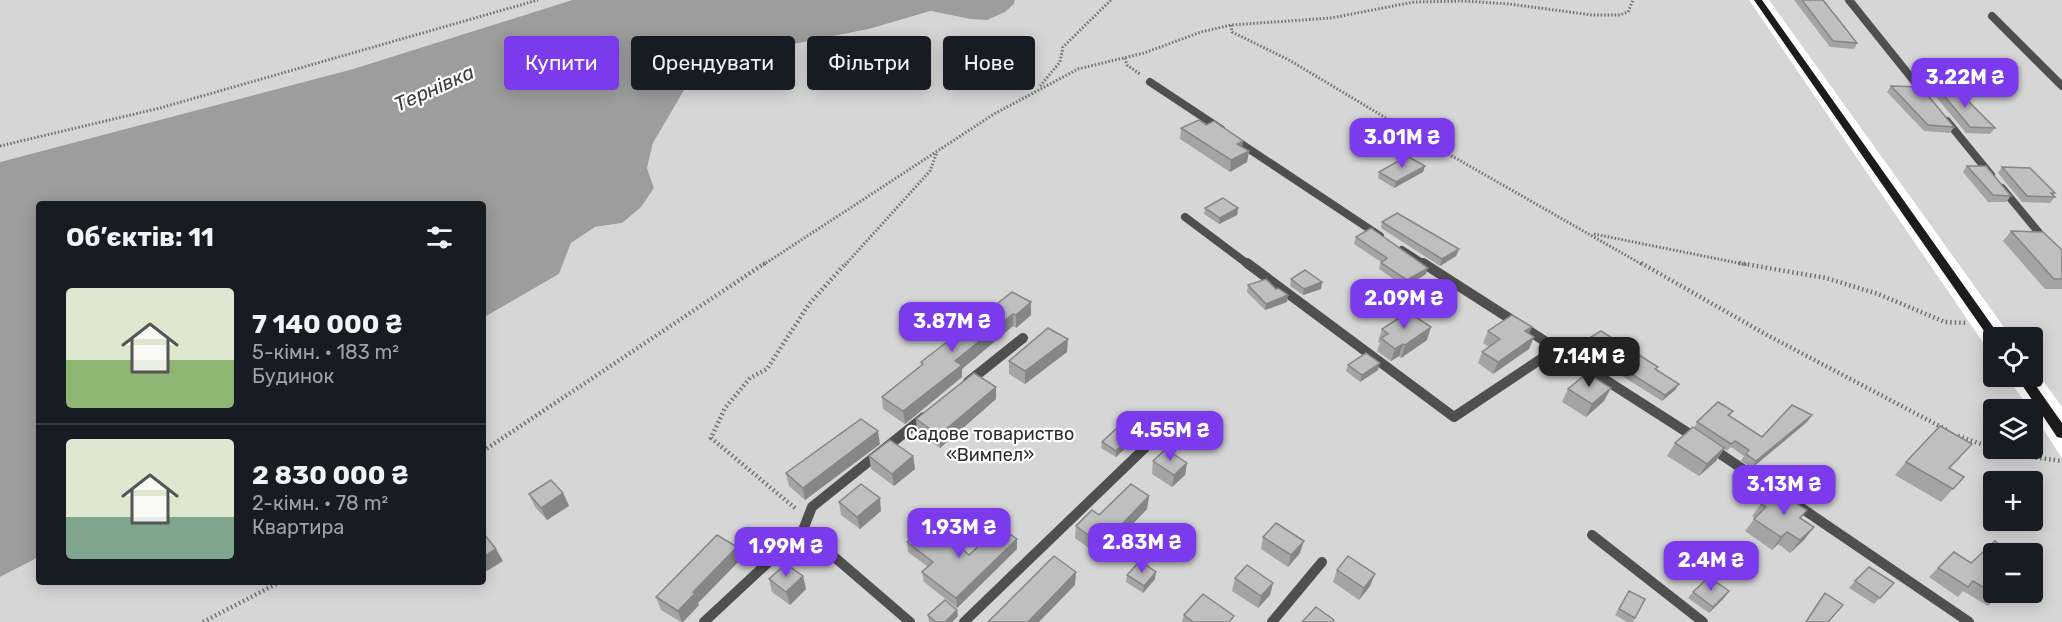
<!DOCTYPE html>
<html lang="uk">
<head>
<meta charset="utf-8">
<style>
	body { margin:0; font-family:Rubik,sans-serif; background:#242831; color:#f1f3f6; height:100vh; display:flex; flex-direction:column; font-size:22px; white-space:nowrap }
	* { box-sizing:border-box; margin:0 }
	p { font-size:20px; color:#9ea1a6 }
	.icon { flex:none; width:33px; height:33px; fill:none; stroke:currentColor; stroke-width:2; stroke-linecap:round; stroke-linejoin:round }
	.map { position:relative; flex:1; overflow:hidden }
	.side { position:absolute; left:36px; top:201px; width:450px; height:384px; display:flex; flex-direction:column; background:#171b24; border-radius:6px; box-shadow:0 3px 15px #0003 }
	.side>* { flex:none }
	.hud { position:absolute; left:504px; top:36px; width:570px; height:54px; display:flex; gap:12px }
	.buttons { position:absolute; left:1983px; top:327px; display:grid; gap:12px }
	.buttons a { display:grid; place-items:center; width:60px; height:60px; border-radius:6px; background:#171b24; box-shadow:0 3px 15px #0003; font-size:30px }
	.price { position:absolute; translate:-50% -51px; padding:0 14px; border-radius:12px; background:#7c3aed; color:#fff; font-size:20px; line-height:39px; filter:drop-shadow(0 2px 3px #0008) }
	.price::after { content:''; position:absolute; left:50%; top:36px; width:18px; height:14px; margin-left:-9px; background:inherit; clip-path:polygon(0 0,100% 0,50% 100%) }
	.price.active { background:#222; color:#fff }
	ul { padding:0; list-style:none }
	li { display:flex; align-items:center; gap:18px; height:150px; padding:0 30px }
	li+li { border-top:2px solid #363941 }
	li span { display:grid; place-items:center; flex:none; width:168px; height:120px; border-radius:6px; color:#555 }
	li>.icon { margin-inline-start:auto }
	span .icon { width:72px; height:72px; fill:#fffc; stroke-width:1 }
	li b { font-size:26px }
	h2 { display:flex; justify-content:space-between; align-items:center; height:72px; padding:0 30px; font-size:26px }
	.chip { padding:0 21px; border-radius:6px; background:#171b24; box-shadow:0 3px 15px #0003; font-size:21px; line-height:54px }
	.chip.active { background:#7c3aed; color:#fff }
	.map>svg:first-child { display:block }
	.green { fill:#d6d6d6; fill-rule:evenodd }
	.water { fill:#9d9d9d }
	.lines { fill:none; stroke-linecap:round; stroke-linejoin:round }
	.path-far1 { stroke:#717171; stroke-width:3; stroke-dasharray:1.5 2; stroke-linecap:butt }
	.path { stroke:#717171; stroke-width:4.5; stroke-dasharray:1.5 3; stroke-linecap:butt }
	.lane-far1 { stroke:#4f4f4f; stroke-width:8 }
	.lane { stroke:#4f4f4f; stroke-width:10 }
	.secondary { fill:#1c1c1c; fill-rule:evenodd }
	.wall { fill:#a4a4a4 }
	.shaded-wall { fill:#868686 }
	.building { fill:#bfbfbf; stroke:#868686; stroke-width:1.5 }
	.labels { text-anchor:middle; stroke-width:4.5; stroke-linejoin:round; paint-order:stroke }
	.park-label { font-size:18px; fill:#2d2d2d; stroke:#fff }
	.water-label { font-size:20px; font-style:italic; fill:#3e3e3e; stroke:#fff }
</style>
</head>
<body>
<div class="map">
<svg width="2062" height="622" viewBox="0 0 2062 622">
	<rect width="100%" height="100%" fill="#fff"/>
	<g class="green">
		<polygon points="0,0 572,0 353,69 0,162"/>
		<path d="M1015,0H1749L1993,357L1994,376L2007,377L2030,409L1994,410V448H2032L2033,414L2062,458V622H0V577L39,557V582H483V318L559,274L571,243L595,227L622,223L654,188L647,168L653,143L689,82L764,50L869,29L932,11L970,19L1014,4ZM1994,482H2032V520H1994ZM1994,554H2032V592H1994Z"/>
		<polygon points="1769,0 2062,0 2062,407 2033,367 2032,338 2011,337"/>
	</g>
	<polygon class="water" points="572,0 1015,0 1014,4 1005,12 987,20 970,19 931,11 869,29 764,50 689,82 653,143 647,168 654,188 641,207 622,223 595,227 571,243 559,274 483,318 483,204 39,204 39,557 0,577 0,162 353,69"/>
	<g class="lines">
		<g class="path-far1">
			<polyline points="1231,25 1232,32 1289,60 1401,127 1643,265"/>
			<polyline points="1125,58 1127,65 1140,74"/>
			<polyline points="1040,86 1060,62 1063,47 1111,0"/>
			<polyline points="0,146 160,108 538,0"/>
			<polyline points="1594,234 1748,265"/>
			<polyline points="763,265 994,114 1078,69 1144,53 1201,32 1231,25 1331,18 1414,2 1464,1 1509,4 1592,15 1620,15 1628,12 1633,0"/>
			<polyline points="845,265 930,171 937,152"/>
		</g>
		<g class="path">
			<polyline points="1641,263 1767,335 1949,431"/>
			<polyline points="1739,263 1826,278 1878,294 1945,322 1967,323"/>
			<polyline points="1958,436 2010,454 2062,461"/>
			<polyline points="483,451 765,263"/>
			<polyline points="795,508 711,438 725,408 750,378 767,369 809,304 846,263"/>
			<polyline points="203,622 280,582"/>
		</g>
		<g class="lane-far1">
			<polyline points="1849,0 1926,96"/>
			<polyline points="1992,16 2062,86"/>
			<polyline points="1150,82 1221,129"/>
			<polyline points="1947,121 1991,175"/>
			<polyline points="1234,139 1380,236"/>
			<polyline points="2002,188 2045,240"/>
			<polyline points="1185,217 1249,265"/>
			<polyline points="1402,250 1425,265"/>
		</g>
		<g class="lane">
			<polyline points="1247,263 1454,417 1556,349"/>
			<polyline points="1423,263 1696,438"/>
			<polyline points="968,382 1023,338"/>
			<polyline points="1710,447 1783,496"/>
			<polyline points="1797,505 1969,622"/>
			<polyline points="803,530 910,622"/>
			<polyline points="1592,535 1703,622"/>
			<polyline points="704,622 803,530 812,507 924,417"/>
			<polyline points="964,622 1149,444"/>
			<polyline points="1272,622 1322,562"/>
		</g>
		<g class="secondary">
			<polygon points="1754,0 1762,0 2001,338 1994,338 1994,342 1991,341"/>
			<polygon points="2016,376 2029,376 2062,423 2062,438 2057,437"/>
		</g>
	</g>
	<g class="wall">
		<polygon points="1794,0 1823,0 1857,43 1854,49 1830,47"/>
		<polygon points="1891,86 1954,127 1950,133 1924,131 1887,92"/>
		<polygon points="1937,87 1995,128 1990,134 1966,133 1933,93"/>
		<polygon points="1206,125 1243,141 1242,147 1249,151 1247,162 1230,172 1180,139 1181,128"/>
		<polygon points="1425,166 1423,172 1394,188 1378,178 1379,172"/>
		<polygon points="1967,166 2011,196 2006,202 1988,202 1963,172"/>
		<polygon points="2002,167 2055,193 2053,195 2055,197 2050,203 2022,202 1998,173"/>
		<polygon points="1205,208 1238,208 1237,215 1219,224 1204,214"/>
		<polygon points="1382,222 1459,249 1456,256 1440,266 1381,228"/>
		<polygon points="2011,231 2062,250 2062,289 2045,289 2003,241"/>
		<polygon points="1356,237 1426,274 1405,287 1379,269 1381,262 1354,244"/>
		<polygon points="1291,279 1322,282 1321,289 1303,295 1290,286"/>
		<polygon points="1248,285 1287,302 1265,310 1247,292"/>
		<polygon points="1012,292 1031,315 1016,328 1013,326 962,369 962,377 905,424 883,409 882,397 921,366 921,362 954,337 954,334 974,322"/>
		<polygon points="1376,297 1423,307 1421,314 1416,317 1427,340 1401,358 1399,356 1391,361 1377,351 1380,343 1378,342 1382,329 1397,319 1374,304"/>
		<polygon points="1532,327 1528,334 1534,337 1529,349 1493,374 1478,363 1482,352 1489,347 1483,343 1488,331"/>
		<polygon points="1586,340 1657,370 1679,384 1675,390 1662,401 1595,359 1597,356 1583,347"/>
		<polygon points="1067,352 1025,384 1009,374 1009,361"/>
		<polygon points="1348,365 1378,370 1360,382 1346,371"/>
		<polygon points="1568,389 1604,401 1586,417 1562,402"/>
		<polygon points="996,399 940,448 917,432 916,419"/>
		<polygon points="1733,411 1730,416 1762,437 1812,415 1807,422 1752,468 1741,461 1744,456 1731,447 1727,451 1724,449 1716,461 1699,476 1667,456 1675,443 1694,428 1697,422"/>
		<polygon points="1131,436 1131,443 1116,457 1101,448 1102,442"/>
		<polygon points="880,444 805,500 789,486 786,473"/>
		<polygon points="869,456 913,456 915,469 894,486 871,469"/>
		<polygon points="1961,457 1950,468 1964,477 1941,502 1895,475 1906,462"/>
		<polygon points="1153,461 1187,463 1185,475 1172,487 1152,474"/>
		<polygon points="563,493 569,506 547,520 535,507 529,494"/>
		<polygon points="1149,496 1147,509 1101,557 1075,538 1076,526 1099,515"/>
		<polygon points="839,502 881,511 860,529 841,515"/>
		<polygon points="1761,504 1801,519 1814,527 1804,540 1790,553 1778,544 1772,550 1745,531 1755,518 1752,516"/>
		<polygon points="1263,537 1300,553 1288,567 1261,549"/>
		<polygon points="907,542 959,552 969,555 1017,549 957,608 924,582 922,572 928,567 908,552"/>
		<polygon points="737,547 741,559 698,603 699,605 683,622 681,622 661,610 656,597"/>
		<polygon points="1954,552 2003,592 1988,606 1963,591 1958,597 1929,577"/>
		<polygon points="1337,570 1370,586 1359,600 1333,582"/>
		<polygon points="1127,575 1155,579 1143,593 1126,582"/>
		<polygon points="803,576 806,589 790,605 772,592 769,579"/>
		<polygon points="1235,578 1273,583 1270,595 1258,608 1232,591"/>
		<polygon points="1855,581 1894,583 1874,604 1849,588"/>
		<polygon points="1629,591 1635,618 1633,622 1627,622 1615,615"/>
		<polygon points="1693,592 1724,598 1709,613 1688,598"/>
		<polygon points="1825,593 1828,622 1805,622 1820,599"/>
		<polygon points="928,615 958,616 952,622 929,622"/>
		<polygon points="1184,615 1233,622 1182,622"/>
	</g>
	<g class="shaded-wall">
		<polygon points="1243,141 1241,152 1237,144"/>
		<polygon points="1249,151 1247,162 1230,172 1231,160"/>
		<polygon points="1425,166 1423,172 1394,188 1396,182"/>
		<polygon points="1238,208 1237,215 1219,224 1220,218"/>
		<polygon points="1459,249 1456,256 1440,266 1442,259"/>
		<polygon points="1428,268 1426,274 1405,287 1407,280"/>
		<polygon points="1322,282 1321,289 1303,295 1304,289"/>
		<polygon points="1288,295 1287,302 1265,310 1266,304"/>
		<polygon points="1031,302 1031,315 1016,328 1016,315"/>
		<polygon points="1423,307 1421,314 1404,324 1406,317"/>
		<polygon points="1013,314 1013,326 962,369 962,377 905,424 903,411 955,361"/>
		<polygon points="1431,327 1427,340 1401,358 1405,345"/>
		<polygon points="1532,327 1527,338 1525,331"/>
		<polygon points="1534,337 1529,349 1493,374 1498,362"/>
		<polygon points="1068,339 1067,352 1025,384 1025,371"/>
		<polygon points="1403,344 1399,356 1391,361 1395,349"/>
		<polygon points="1380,363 1378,370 1360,382 1362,375"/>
		<polygon points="1679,384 1675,390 1662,401 1665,395"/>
		<polygon points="996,387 996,399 940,448 939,435"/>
		<polygon points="1611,388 1604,401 1586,417 1592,404"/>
		<polygon points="1812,415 1807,422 1752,468 1756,461"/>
		<polygon points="878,431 880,444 805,500 803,488"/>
		<polygon points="1131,436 1131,443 1116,457 1116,451"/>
		<polygon points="1724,448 1716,461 1699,476 1707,464"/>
		<polygon points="913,456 915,469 894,486 892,474"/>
		<polygon points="1187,463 1185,475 1172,487 1174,475"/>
		<polygon points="563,493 569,506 547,520 541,508"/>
		<polygon points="1149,496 1147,509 1101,557 1102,545"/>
		<polygon points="880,498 881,511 860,529 857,517"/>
		<polygon points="1814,527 1804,540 1790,553 1800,540"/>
		<polygon points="1787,532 1778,544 1772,550 1781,537"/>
		<polygon points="1017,539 1017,549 957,608 956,598"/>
		<polygon points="1304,541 1300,553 1288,567 1291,555"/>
		<polygon points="737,547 741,559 698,603 699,605 683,622 682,622 678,611 693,592"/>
		<polygon points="496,549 503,561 487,571 483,565 483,557"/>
		<polygon points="1076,572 1075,585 1039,622 1028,622"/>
		<polygon points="1156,572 1155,579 1143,593 1144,586"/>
		<polygon points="1375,574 1370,586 1359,600 1364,588"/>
		<polygon points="803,576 806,589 790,605 786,592"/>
		<polygon points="1273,583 1270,595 1258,608 1261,596"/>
		<polygon points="1729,591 1724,598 1709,613 1713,607"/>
		<polygon points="957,610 958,616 952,622 945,622"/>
	</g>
	<g class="building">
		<polygon points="1802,0 1823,0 1857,43 1833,41"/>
		<polygon points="1891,86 1921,87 1954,127 1928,125"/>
		<polygon points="1937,87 1955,88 1995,128 1970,127"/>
		<polygon points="1199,120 1206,125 1214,121 1243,141 1237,144 1249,151 1231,160 1181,128"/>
		<polygon points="1407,156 1425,166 1396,182 1379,172"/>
		<polygon points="1967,166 1986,166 2011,196 1993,195"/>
		<polygon points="2002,167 2030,168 2055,193 2051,193 2055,197 2027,196"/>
		<polygon points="1223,198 1238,208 1220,218 1205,208"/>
		<polygon points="1397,213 1459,249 1442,259 1382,222"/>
		<polygon points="1371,228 1428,268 1407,280 1381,263 1387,258 1356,237"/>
		<polygon points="2011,231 2043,232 2062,250 2062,279 2054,279"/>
		<polygon points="1305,270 1322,282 1304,289 1291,279"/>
		<polygon points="1266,279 1276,289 1278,288 1288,295 1266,304 1248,285"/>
		<polygon points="1394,288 1423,307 1411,314 1408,312 1403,316 1376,297"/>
		<polygon points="1012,292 1031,302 1016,315 1013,314 955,361 962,365 903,411 882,397 923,364 921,362 956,335 954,334 971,321 974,322"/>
		<polygon points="1408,312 1431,327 1405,345 1403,344 1395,349 1381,338 1388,334 1382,329"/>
		<polygon points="1512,315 1532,327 1525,331 1534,337 1498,362 1482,352 1500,339 1488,331"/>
		<polygon points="1048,328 1068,339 1025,371 1009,361"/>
		<polygon points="1601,331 1658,367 1655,369 1679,384 1665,395 1598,353 1602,350 1586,340"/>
		<polygon points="1366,353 1380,363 1362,375 1348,365"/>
		<polygon points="974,373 996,387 939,435 916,419"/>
		<polygon points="1587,373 1611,388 1592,404 1568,389"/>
		<polygon points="1718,402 1733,411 1728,415 1762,437 1792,405 1812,415 1756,461 1746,454 1749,450 1735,441 1731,444 1697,422"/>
		<polygon points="861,419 878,431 803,488 786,473"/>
		<polygon points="1940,426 1972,444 1949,468 1964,477 1953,489 1906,462"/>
		<polygon points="1693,427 1724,448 1707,464 1675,443"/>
		<polygon points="1117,428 1131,436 1116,451 1102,442"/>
		<polygon points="890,440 913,456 892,474 869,456"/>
		<polygon points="1166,449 1187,463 1174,475 1153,461"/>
		<polygon points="551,480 563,493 541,508 529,494"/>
		<polygon points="861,484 880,498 857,517 839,502"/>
		<polygon points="1131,484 1149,496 1102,545 1076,526 1092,510 1099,515"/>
		<polygon points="1776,490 1807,510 1800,518 1814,527 1800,540 1787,532 1781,537 1754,519 1766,507 1761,504"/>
		<polygon points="1276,523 1304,541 1291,555 1263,537"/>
		<polygon points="925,526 959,552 962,549 969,555 999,527 1017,539 956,598 922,572 933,562 907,542"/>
		<polygon points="484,534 496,549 483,557 483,535"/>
		<polygon points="717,535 737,547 693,592 695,593 678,611 656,597"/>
		<polygon points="1995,541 2011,554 1994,554 1994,592 2002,592 1998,596 1973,581 1968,587 1938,568 1954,552 1971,563"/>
		<polygon points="1054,556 1076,572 1028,622 988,622"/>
		<polygon points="1348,556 1375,574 1364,588 1337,570"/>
		<polygon points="1140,561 1156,572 1144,586 1127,575"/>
		<polygon points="786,564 803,576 786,592 769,579"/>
		<polygon points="1247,565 1273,583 1261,596 1235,578"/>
		<polygon points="1869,567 1894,583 1880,598 1855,581"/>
		<polygon points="1709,577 1729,591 1713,607 1693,592"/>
		<polygon points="1629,591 1645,599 1635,618 1619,609"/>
		<polygon points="1825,593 1843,605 1828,622 1806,622"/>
		<polygon points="1203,594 1234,616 1229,622 1193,622 1184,615"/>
		<polygon points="945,600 957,610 945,622 936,622 928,615"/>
		<polygon points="1316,607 1334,620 1333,622 1302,622"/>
	</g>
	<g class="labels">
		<g class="park-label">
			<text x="990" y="440">Садове товариство<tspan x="990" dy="21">«Вимпел»</tspan></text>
		</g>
		<g class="water-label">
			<text transform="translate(434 88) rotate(-24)" y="7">Тернівка</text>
		</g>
	</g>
</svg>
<div class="buttons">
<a><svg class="icon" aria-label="locate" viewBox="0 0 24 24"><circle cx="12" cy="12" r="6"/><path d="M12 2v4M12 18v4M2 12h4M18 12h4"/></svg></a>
<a><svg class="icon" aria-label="layers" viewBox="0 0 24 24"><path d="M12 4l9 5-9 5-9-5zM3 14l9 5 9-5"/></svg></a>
<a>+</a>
<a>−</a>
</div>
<b class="price" style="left:1965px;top:109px">3.22M ₴</b>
<b class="price" style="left:1402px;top:169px">3.01M ₴</b>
<b class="price" style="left:1404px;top:330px">2.09M ₴</b>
<b class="price" style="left:952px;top:353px">3.87M ₴</b>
<b class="price active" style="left:1589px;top:388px">7.14M ₴</b>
<b class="price" style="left:1170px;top:462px">4.55M ₴</b>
<b class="price" style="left:1784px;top:516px">3.13M ₴</b>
<b class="price" style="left:959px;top:559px">1.93M ₴</b>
<b class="price" style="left:1142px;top:574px">2.83M ₴</b>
<b class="price" style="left:786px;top:578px">1.99M ₴</b>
<b class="price" style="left:1711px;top:592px">2.4M ₴</b>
<div class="hud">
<a class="chip active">Купити</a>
<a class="chip">Орендувати</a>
<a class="chip">Фільтри</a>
<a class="chip">Нове</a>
</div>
<section class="side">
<h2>Об’єктів: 11<svg class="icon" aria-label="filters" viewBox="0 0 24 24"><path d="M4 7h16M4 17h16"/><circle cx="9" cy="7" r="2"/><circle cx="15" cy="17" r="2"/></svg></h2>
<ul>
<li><span style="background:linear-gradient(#dfe7d0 60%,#8fb573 0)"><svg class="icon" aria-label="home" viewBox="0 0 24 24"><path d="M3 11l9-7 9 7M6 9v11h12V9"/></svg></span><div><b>7 140 000 ₴</b><p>5-кімн. · 183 m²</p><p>Будинок</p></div></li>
<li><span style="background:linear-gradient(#dfe7d0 65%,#7fa58c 0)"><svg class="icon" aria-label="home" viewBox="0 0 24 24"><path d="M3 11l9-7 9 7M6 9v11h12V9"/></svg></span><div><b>2 830 000 ₴</b><p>2-кімн. · 78 m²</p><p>Квартира</p></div></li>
</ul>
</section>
</div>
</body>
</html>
